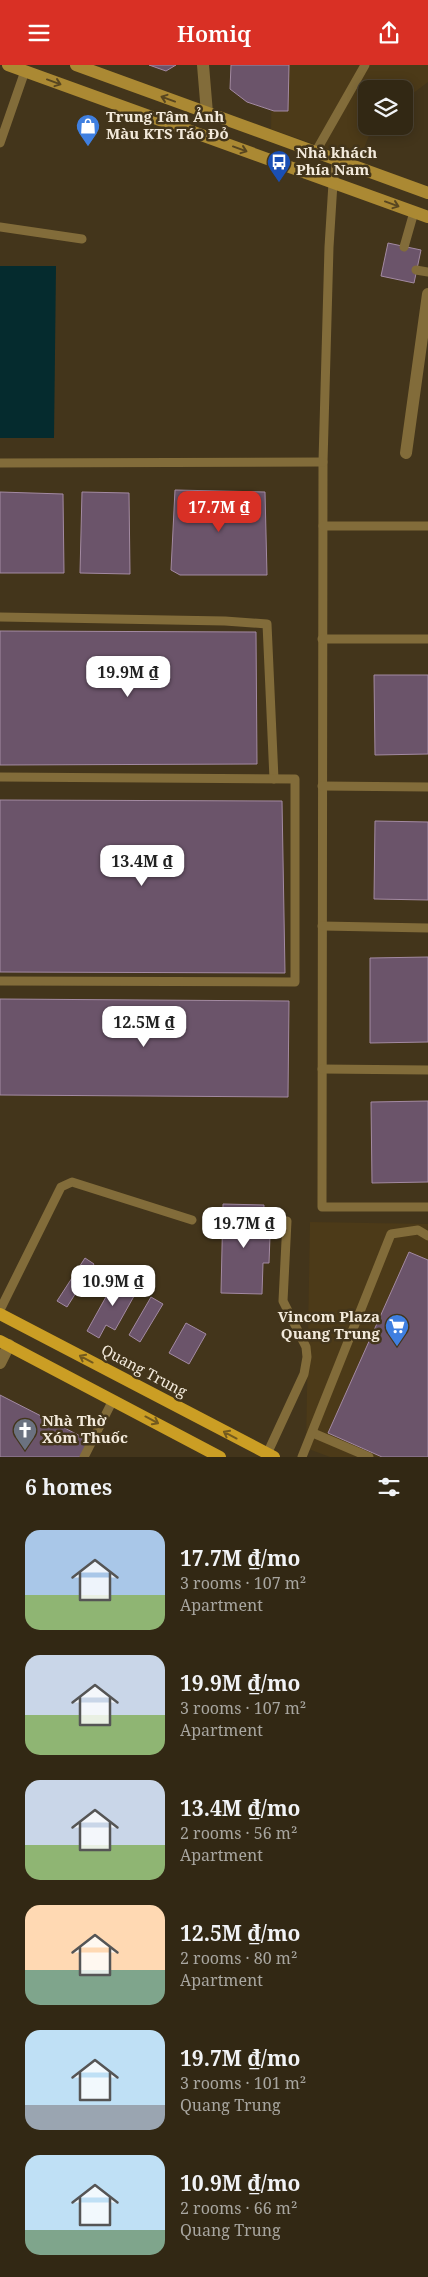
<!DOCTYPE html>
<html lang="en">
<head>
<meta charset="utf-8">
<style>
	body { margin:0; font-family:"Noto Serif",serif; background:#3a301d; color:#f1f3f6; height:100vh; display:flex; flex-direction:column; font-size:19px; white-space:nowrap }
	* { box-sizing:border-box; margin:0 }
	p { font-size:16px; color:#a8a6a0 }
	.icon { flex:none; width:28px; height:28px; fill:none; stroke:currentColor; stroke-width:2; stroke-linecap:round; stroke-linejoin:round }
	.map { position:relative; height:1392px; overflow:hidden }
	.details { display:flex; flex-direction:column; background:#322814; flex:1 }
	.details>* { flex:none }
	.fabs { position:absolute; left:358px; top:15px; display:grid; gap:10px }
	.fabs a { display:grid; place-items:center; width:55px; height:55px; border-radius:10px; background:#322814; box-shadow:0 2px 12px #0003,0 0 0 1px #4d4434; font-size:25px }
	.price { position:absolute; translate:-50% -42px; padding:0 11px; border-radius:10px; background:#fff; color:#222; font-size:16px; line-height:32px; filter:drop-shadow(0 1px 2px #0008) }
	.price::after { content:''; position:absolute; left:50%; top:30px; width:15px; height:11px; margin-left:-8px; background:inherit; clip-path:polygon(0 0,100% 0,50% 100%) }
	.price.active { background:#d93025; color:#fff }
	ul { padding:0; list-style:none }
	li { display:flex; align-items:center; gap:15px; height:125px; padding:0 25px }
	li span { display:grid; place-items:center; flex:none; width:140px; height:100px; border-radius:15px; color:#555 }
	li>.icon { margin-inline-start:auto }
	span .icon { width:60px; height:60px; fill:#fffc; stroke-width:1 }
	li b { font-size:21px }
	h2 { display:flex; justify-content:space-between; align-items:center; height:60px; padding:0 25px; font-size:21px }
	header { display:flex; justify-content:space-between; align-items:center; height:65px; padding:0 25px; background:#d93025; color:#fff; font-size:22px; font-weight:600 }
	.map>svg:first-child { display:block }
	.built { fill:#4c3a18 }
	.water { fill:#052b2e }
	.building { fill:#6b546a; stroke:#a38aa2 }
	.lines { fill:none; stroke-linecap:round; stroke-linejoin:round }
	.lane { stroke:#826c3a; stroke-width:9 }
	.street { stroke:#826c3a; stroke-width:12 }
	.secondary { stroke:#ab8933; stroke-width:12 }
	.primary { stroke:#cb9e24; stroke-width:12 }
	.oneway { stroke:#584620 }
	.oneway2 { stroke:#735a1e }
	.labels { text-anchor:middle; stroke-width:5; stroke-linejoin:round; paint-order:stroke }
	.poi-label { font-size:15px; font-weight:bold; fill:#f3eadb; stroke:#43351b; text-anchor:start }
	.street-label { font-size:15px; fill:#f3eadb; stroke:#43351b }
</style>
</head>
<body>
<header><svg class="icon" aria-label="menu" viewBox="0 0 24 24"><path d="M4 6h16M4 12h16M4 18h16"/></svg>Homiq<svg class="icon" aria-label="share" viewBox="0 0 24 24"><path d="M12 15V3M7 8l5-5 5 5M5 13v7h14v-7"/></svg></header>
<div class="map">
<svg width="428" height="1392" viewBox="0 0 428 1392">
	<rect width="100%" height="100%" fill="#43351b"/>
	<g class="built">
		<polygon points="272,0 428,0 428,17 404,35 404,24 366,24 366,61 373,61 359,95 271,64"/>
		<polygon points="310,1157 428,1159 428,1392 330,1392 306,1383"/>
	</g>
	<polygon class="water" points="0,201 56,201 54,373 0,373"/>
	<g class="building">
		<polygon points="149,0 176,0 166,6"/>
		<polygon points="231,0 289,0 288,46 274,46 247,37 230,24"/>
		<polygon points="388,178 421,185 414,218 381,211"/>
		<polygon points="175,425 265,427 267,510 180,510 171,505"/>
		<polygon points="0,427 63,429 64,508 0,508"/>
		<polygon points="82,427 129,428 130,509 80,508"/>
		<polygon points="0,566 256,567 257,699 0,700"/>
		<polygon points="374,610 428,610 428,689 375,690"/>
		<polygon points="0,735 282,736 285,908 0,907"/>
		<polygon points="375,756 428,757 428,835 374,834"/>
		<polygon points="428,892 428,977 370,978 370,893"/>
		<polygon points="0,934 289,936 288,1032 0,1030"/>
		<polygon points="428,1036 428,1117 372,1118 371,1037"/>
		<polygon points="223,1139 264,1140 263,1171 270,1171 269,1198 263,1198 262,1229 221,1228"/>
		<polygon points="409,1187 428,1195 428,1392 382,1392 328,1368"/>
		<polygon points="85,1193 94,1199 67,1242 57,1236"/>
		<polygon points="117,1212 138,1224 115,1265 106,1260 99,1273 87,1266"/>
		<polygon points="151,1232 163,1239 140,1277 129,1270"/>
		<polygon points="186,1258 206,1269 189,1299 169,1288"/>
		<polygon points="0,1330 90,1376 82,1392 0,1392"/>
	</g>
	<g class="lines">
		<g class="lane">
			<polyline points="0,78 25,6"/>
			<polyline points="315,88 365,0"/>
			<polyline points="337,95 333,118 329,182 323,397 322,1142 428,1142"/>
			<polyline points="0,162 82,174"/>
			<polyline points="404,182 414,147"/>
			<polyline points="416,205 428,207"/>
			<polyline points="0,398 323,397"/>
			<polyline points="323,461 428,461"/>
			<polyline points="0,552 225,556 267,559 274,714"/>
			<polyline points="322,574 428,574"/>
			<polyline points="0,712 295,714 295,917 0,916"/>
			<polyline points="322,721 428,722"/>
			<polyline points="322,861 428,863"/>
			<polyline points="322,1004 428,1005"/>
			<polyline points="0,1245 61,1122 72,1117 192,1155"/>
			<polyline points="313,1368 369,1392"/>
			<polyline points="267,1389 304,1309 307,1292 306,1282 283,1236 287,1156"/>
			<polyline points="84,1392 113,1335"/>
			<polyline points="302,1392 391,1169 418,1165 428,1171"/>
		</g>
		<g class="street">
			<polyline points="203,0 207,48"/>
			<polyline points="406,388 428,229"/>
			<polyline points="0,1298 9,1280"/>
		</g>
		<g class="secondary">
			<polyline points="8,0 428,152"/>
			<polyline points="76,0 428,128"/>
		</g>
		<g class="primary">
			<polyline points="0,1249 274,1392"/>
			<polyline points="0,1276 220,1392"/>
		</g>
	</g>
	<defs><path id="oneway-shaft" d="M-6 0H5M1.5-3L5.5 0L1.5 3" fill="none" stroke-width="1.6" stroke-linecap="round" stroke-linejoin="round" transform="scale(1.25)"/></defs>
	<g class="oneway">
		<use href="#oneway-shaft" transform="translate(54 17) rotate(20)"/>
		<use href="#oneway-shaft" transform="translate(168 34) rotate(-160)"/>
		<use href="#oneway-shaft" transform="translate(240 84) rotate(20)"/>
		<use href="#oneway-shaft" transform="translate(392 139) rotate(20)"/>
	</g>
	<g class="oneway2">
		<use href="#oneway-shaft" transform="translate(86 1294) rotate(-152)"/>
		<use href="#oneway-shaft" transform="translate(152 1355) rotate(28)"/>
		<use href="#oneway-shaft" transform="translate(230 1370) rotate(-152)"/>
	</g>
	<defs>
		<g id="shop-pin" transform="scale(1.25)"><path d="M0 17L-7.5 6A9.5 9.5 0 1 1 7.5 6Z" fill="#3f7fe0" stroke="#43351b"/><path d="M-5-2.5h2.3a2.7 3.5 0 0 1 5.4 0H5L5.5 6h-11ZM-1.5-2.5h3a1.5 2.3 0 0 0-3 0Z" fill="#fff"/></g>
		<g id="bus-pin" transform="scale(1.25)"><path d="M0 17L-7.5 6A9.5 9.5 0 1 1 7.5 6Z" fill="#1a4fb4" stroke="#43351b"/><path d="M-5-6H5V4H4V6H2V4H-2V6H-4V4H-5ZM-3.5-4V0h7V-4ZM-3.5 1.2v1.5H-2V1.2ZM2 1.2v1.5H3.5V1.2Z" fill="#fff"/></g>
		<g id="supermarket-pin" transform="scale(1.25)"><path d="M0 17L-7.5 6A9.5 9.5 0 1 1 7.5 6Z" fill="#3f7fe0" stroke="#43351b"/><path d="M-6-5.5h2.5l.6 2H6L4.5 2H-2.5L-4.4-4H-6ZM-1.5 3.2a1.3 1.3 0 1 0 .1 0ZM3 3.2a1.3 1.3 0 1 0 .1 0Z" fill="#fff"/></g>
		<g id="church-pin" transform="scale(1.25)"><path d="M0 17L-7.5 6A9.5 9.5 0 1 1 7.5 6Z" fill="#6b7280" stroke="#43351b"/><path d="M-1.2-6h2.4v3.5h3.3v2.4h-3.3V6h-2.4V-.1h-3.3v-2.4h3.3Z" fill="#fff"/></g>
	</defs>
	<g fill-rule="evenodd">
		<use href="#shop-pin" x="88" y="61"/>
		<use href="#bus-pin" x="279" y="97"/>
		<use href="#supermarket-pin" x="397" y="1261"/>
		<use href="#church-pin" x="25" y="1365"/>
	</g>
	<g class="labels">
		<g class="poi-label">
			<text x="106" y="57">Trung Tâm Ảnh<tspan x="106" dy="17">Màu KTS Táo Đỏ</tspan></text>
			<text x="296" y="93">Nhà khách<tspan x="296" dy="17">Phía Nam</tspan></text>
			<text x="380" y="1257" text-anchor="end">Vincom Plaza<tspan x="380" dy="17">Quang Trung</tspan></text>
			<text x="42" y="1361">Nhà Thờ<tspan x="42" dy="17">Xóm Thuốc</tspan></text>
		</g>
		<g class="street-label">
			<text transform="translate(144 1306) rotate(28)" y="5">Quang Trung</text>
		</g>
	</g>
</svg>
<div class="fabs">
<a><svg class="icon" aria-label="layers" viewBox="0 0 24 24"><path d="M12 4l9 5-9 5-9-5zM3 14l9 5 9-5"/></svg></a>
</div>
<b class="price active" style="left:219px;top:468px">17.7M ₫</b>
<b class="price" style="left:128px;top:633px">19.9M ₫</b>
<b class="price" style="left:142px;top:822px">13.4M ₫</b>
<b class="price" style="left:144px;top:983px">12.5M ₫</b>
<b class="price" style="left:244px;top:1184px">19.7M ₫</b>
<b class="price" style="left:113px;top:1242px">10.9M ₫</b>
</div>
<section class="details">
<h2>6 homes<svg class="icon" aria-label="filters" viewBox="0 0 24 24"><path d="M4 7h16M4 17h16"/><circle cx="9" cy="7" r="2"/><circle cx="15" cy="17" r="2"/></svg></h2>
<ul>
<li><span style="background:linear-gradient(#a9c7e8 65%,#8fb573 0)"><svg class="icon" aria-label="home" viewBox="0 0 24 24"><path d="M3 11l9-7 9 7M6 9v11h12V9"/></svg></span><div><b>17.7M ₫/mo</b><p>3 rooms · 107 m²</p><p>Apartment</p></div></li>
<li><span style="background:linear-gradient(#c9d6e8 60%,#8fb573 0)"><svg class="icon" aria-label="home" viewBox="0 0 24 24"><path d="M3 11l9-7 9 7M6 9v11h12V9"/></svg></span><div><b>19.9M ₫/mo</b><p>3 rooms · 107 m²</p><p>Apartment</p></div></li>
<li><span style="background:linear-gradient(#c9d6e8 65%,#8fb573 0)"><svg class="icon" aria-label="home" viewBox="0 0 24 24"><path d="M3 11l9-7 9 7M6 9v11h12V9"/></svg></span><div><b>13.4M ₫/mo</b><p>2 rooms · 56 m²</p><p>Apartment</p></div></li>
<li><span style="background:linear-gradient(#ffd9b3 65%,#7fa58c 0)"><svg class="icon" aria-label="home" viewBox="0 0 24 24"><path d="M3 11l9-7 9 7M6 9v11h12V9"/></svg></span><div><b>12.5M ₫/mo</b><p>2 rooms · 80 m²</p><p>Apartment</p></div></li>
<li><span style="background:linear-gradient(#bfe0f5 75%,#9aa5b1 0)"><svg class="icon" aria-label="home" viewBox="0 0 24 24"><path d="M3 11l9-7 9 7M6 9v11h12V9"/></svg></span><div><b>19.7M ₫/mo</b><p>3 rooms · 101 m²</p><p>Quang Trung</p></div></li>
<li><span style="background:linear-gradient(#bfe0f5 75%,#7fa58c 0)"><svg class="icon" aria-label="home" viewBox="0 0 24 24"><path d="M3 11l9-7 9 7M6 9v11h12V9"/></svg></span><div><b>10.9M ₫/mo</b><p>2 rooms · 66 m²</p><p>Quang Trung</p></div></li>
</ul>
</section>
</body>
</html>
